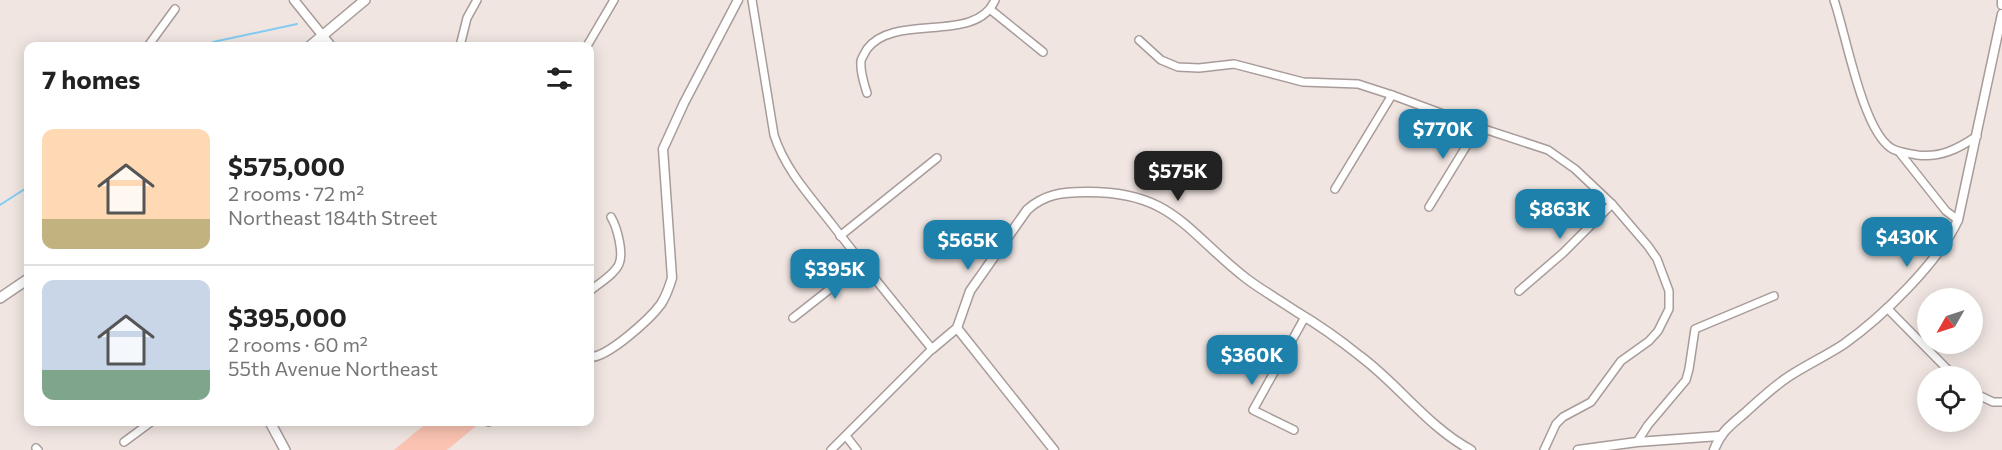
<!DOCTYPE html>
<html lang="en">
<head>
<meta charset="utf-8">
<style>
	body { margin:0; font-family:Commissioner,sans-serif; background:#f6f6f6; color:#222; height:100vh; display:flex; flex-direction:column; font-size:22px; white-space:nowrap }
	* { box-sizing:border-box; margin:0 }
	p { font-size:20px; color:#767676 }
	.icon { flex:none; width:33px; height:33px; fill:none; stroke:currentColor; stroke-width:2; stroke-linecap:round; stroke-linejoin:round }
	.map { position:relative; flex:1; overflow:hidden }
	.side { position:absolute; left:24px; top:42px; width:570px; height:384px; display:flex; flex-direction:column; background:#fff; border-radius:12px; box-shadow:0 3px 15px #0003 }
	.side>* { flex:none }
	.needle { width:39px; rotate:231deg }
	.buttons { position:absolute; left:1917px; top:288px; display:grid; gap:12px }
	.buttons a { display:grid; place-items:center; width:66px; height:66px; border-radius:50%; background:#fff; box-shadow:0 3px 15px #0003; font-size:30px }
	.price { position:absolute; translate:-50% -51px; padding:0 14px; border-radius:12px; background:#1d81ac; color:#fff; font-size:20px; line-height:39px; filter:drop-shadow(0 2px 3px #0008) }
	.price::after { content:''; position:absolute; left:50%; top:36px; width:18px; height:14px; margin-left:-9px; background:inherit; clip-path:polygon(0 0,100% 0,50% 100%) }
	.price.selected { background:#222; color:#fff }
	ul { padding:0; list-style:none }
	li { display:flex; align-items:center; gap:18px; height:150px; padding:0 18px }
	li+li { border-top:2px solid #e0e0e0 }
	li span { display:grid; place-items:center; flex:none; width:168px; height:120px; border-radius:12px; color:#555 }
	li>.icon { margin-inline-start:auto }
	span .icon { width:72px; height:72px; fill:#fffc; stroke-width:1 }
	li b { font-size:26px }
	h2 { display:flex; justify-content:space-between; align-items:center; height:72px; padding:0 18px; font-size:26px }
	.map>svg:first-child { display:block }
	.green { fill:#fac3b2 }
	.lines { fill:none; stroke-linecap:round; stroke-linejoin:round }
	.stream { stroke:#83ccf3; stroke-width:2 }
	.minor-casing { stroke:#a79c99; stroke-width:10 }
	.tertiary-casing { stroke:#a79c99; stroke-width:11 }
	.secondary-casing { stroke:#a79c99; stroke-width:12 }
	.minor { stroke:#fff; stroke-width:7 }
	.tertiary { stroke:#fff; stroke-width:8 }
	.secondary { stroke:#fff; stroke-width:9 }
</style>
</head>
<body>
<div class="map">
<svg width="2002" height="450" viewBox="0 0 2002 450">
	<rect width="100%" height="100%" fill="#f0e5e1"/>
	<polygon class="green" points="428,422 481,422 447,450 394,450"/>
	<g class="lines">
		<g class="stream">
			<polyline points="206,46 213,42 297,24"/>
			<polyline points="0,205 28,187"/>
		</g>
		<g class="minor-casing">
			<g id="minor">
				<path d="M752,0L774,135C785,169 809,195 831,223C864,266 898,307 932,349L831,450"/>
				<path d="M1834,0C1846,34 1862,129 1891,148C1899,153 1908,153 1917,155C1940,158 1958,149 1977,136"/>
				<polyline points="991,10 1043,52"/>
				<polyline points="1139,40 1161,60 1178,67 1199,68 1234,64 1303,82 1358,84 1392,95 1481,128 1548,150 1575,169 1612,204 1648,246 1657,259 1669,291 1669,309 1658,331 1649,341 1621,361 1591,402 1563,417 1556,424 1544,450"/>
				<polyline points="148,46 175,9"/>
				<polyline points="460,46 467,18 477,0"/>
				<polyline points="587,46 614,0"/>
				<path d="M867,93C864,83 860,73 861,61C862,57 865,53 867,49C894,12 976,45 995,0"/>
				<polyline points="1900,153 1946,211 1958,220"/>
				<polyline points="1335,189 1392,95"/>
				<polyline points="1429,207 1478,127"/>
				<polyline points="840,236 937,158"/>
				<path d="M590,291C598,284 615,274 619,264C624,253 617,227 611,217"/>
				<polyline points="1519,291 1563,253 1612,204"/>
				<polyline points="1887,308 1954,376"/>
				<polyline points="793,318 863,263"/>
				<polyline points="1972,392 1993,402 2002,402"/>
				<polyline points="488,422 489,422"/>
				<polyline points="1294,430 1253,410 1305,317"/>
				<polyline points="846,436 857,450"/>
				<polyline points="124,442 151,422"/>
				<polyline points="1637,442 1648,425 1686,380 1689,369 1695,329 1774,296"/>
				<polyline points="36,448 38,450"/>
			</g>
		</g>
		<g class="tertiary-casing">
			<g id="tertiary">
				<polyline points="294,0 331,46"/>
				<polyline points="2002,0 2002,5"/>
				<polyline points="957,328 1054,450"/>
				<path d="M932,349L957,328L970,291L1027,210C1044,194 1063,192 1086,192C1173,191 1186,232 1247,279C1263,291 1281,301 1297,312C1319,325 1340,340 1360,356C1399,385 1428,427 1471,450"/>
				<path d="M590,357C607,358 650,319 661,304C666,296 669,288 672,278L663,149L684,103L738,0"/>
				<polyline points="1578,450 1637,442 1719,436"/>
				<path d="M1714,450C1721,431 1731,425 1746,412C1759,400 1773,387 1788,377C1806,365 1826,356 1844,344C1882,317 1938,263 1958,220L2002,14"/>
			</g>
		</g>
		<g class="secondary-casing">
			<g id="secondary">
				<polyline points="310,46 365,0"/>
				<polyline points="0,298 28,279"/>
				<polyline points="270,422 285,450"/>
			</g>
		</g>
		<use href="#minor" class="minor"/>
		<use href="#tertiary" class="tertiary"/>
		<use href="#secondary" class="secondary"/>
	</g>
</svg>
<div class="buttons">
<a><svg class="needle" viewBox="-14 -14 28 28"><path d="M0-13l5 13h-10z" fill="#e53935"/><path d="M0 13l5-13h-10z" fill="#767676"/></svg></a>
<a><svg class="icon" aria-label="locate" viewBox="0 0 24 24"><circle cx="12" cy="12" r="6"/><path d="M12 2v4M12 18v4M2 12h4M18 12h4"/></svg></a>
</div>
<b class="price" style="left:1443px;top:160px">$770K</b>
<b class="price selected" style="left:1178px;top:202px">$575K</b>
<b class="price" style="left:1560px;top:240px">$863K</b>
<b class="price" style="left:1907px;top:268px">$430K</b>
<b class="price" style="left:968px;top:271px">$565K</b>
<b class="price" style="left:835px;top:300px">$395K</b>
<b class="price" style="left:1252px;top:386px">$360K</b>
<section class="side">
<h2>7 homes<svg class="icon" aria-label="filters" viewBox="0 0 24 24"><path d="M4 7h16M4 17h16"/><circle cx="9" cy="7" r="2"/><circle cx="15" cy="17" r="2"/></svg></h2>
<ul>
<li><span style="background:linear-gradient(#ffd9b3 75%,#c2b280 0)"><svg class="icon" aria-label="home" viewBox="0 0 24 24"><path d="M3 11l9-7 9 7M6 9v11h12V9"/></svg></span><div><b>$575,000</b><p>2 rooms · 72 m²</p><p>Northeast 184th Street</p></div></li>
<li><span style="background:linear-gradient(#c9d6e8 75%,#7fa58c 0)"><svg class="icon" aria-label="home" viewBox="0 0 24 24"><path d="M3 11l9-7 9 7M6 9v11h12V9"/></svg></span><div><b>$395,000</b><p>2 rooms · 60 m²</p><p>55th Avenue Northeast</p></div></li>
</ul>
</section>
</div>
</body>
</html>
